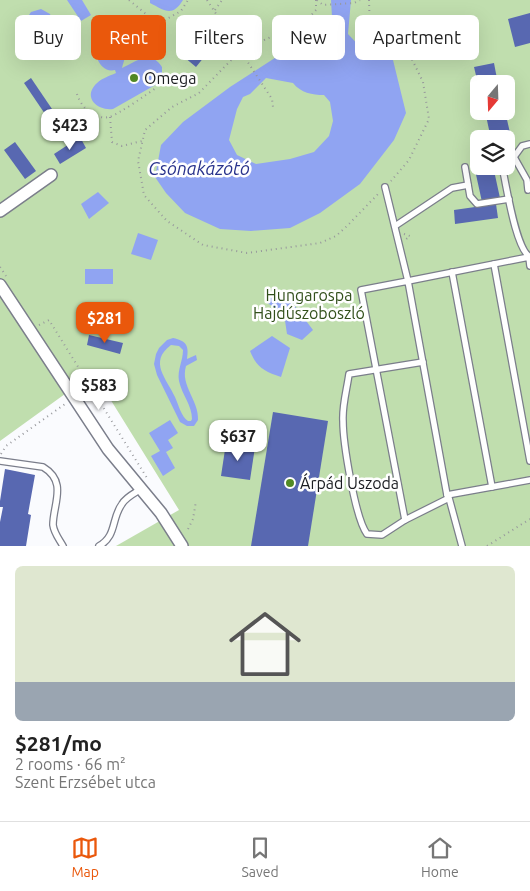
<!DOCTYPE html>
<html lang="en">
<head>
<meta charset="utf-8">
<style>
	body { margin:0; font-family:Ubuntu,sans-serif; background:#f6f6f6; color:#222; height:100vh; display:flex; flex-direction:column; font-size:19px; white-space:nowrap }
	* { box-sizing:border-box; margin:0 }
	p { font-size:16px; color:#767676 }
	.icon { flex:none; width:28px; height:28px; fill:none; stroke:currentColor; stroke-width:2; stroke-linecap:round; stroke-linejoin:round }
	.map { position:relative; height:546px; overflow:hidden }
	.panel { display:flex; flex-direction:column; background:#fff; flex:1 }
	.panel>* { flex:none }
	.hud { position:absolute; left:15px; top:15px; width:500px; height:45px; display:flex; gap:10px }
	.needle { width:32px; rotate:199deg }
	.tools { position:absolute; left:470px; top:75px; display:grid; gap:10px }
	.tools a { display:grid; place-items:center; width:45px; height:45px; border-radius:8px; background:#fff; box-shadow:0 5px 20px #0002; font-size:25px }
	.price { position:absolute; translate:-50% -42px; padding:0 11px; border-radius:10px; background:#fff; color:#222; font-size:16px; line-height:32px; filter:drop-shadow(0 1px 2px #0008) }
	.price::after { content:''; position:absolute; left:50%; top:30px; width:15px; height:11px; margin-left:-8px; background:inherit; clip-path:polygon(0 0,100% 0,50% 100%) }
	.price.active { background:#ea580c; color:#fff }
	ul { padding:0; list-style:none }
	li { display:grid; align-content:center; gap:10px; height:265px; padding:0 15px }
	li+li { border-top:1px solid #e0e0e0 }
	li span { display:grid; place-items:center; height:155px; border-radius:8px; color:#555 }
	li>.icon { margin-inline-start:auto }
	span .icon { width:90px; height:90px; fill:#fffc; stroke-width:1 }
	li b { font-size:21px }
	.pill { padding:0 18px; border-radius:8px; background:#fff; box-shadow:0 5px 20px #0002; font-size:18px; line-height:45px }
	.pill.active { background:#ea580c; color:#fff }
	.tab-bar { display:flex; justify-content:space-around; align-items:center; height:70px; border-top:1px solid #e0e0e0; background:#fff; font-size:14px; color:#767676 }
	.tab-bar a { display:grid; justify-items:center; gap:2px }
	.tab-bar .active { color:#ea580c }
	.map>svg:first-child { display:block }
	.green { fill:#c0deae; fill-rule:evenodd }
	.water { fill:#90a4f2; fill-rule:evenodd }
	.building { fill:#5868b1 }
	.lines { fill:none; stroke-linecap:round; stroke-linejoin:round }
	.lane-casing { stroke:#7b7e8b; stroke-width:8 }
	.street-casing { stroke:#7b7e8b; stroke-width:14 }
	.path { stroke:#97989c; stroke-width:2; stroke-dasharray:1 4; stroke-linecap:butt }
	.lane { stroke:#fff; stroke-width:5.5 }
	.street { stroke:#fff; stroke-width:11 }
	.poi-dot { fill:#528a25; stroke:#fff; stroke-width:2 }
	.labels { text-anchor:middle; stroke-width:5; stroke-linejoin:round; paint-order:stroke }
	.poi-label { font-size:16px; fill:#1b1d21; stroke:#fff; text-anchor:start }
	.park-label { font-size:16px; fill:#32501b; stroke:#fff }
	.water-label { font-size:18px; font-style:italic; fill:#29338c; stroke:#fff }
</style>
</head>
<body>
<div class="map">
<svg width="530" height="546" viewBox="0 0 530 546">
	<rect width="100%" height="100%" fill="#fafbfe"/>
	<path class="green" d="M0,0H530V546H116L179,510L94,373L0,441ZM479,84H506V111H479ZM479,139H506V166H479Z"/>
	<g class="water">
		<polygon points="67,0 82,0 91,15 81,21"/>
		<path d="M150,0H183C172,18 164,10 150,3Z"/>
		<path d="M331,0H351L348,34L368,55L393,60L406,113L394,140L360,184L320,213L290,228L251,231L220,229L185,213L166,193L155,177L161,145L183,122L230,87L298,43L321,32L332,17ZM266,78L293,83C301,93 312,95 324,95L330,102L333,121L329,136L314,152L290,159L256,164L237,155L229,140L237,109L243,97L250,94Z"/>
		<path d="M41,9L50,14L55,25C45,27 35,23 29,15L31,12Z"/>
		<path d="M29,28L35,31L41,41H50L51,45L45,53C31,53 23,50 17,37C19,30 21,29 29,28Z"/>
		<path d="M113,41C129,47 126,55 122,68C138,61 150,49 162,67V75L157,84L113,109C99,111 83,99 95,85C100,79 109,76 116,73L115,70C106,72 100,66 97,58C98,48 104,42 113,41Z"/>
		<polygon points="98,192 109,203 89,219 81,204"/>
		<polygon points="138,233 158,240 151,260 131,254"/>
		<rect x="85" y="269" width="28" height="15"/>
		<path d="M275,291C283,293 290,296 293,304L285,312L294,305L313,330L302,340L287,334L284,314L266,302Z"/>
		<path d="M272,336L290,348L281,377C264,371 257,368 250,351Z"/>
		<path d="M173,338C187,341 189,346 187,359L196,355L197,360L186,366C180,386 199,400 198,420L194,426H187L180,422L157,375L154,364L156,354L159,348L167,340ZM171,345L179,346L183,350C183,361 177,370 179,381C182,395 192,405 192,419L191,421H188C181,416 179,406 175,397C167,379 148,362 171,345Z"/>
		<polygon points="170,420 178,433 168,440 173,448 166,452 175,468 163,476 151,456 160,451 149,433"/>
	</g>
	<g class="building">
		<polygon points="530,13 530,43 515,47 508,19"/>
		<polygon points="209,25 222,35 196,67 184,57"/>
		<polygon points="494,63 498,84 478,84 474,67"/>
		<polygon points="31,78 71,137 64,142 24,83"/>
		<polygon points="485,111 505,111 514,150 506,152 506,139 491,139"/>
		<polygon points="80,137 86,148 60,164 54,154"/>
		<polygon points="15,142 36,171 25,179 4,150"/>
		<polygon points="479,145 479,166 493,166 500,198 482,202 470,147"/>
		<polygon points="496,204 498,218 455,224 454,210"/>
		<polygon points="89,335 123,343 120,354 87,345"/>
		<polygon points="273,412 328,421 308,546 251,546"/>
		<polygon points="226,443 255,447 250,480 221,476"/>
		<polygon points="5,469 35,475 28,514 31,515 26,546 0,546 0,522 3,507 0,507 0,501"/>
	</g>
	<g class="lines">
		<g class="lane-casing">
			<g id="lane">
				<polyline points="514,157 527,180 528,190"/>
				<polyline points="506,161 514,157 522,146 530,144"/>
				<path d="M504,166L503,171C507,189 516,249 530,257"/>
				<polyline points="465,167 470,196 477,204 509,199"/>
				<polyline points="385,187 408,281 529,257 530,266"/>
				<polyline points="395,226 452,188 468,185"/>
				<polyline points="494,264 530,461"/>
				<polyline points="452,272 492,487"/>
				<path d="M0,461L43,467C68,482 53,504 53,525C54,533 59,539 63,546"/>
				<polyline points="447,495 530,480"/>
				<polyline points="449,498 405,520 361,290 408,281 447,495 449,498 462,546"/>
				<path d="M405,520L382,535L367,534C355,518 343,442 343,421C342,406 347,389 349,374L423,362"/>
				<path d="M99,546C117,536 111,519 122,504C126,497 135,493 141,489"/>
			</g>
		</g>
		<g class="street-casing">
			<g id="street">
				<polyline points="0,211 51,175"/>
				<polyline points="0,285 108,449 161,513 182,546"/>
			</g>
		</g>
		<g class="path">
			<polyline points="129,0 158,24 181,11 188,0"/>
			<polyline points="207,0 272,99 273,107"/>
			<polyline points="316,0 316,10 306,21 240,51 199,93 172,107 145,130 138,161 144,195 167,221 203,245 247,253 320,243 336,236 347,226 379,193"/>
			<polyline points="317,0 323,5 354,3 360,0"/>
			<polyline points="369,0 370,32 386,43 407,49 423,82 429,119 409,160 391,181"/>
			<polyline points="215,10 222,0"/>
			<path d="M77,94C81,107 94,120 109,117C118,115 147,94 156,88"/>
			<polyline points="110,117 112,142 122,146 142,141"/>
			<polyline points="404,234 410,236 405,240"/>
			<polyline points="0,267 6,276"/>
			<polyline points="39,325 49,320 147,478"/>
			<polyline points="1,454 6,446 65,404"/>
			<polyline points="188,529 193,519 196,501"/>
			<polyline points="487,546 530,519"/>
		</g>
		<use href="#lane" class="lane"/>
		<use href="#street" class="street"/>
	</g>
	<g class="poi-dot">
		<circle cx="134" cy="78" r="5"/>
		<circle cx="290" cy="483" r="5"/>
	</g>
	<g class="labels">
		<g class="poi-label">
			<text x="144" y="84">Omega</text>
			<text x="300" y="489">Árpád Uszoda</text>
		</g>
		<g class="park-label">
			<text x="309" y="301">Hungarospa<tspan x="309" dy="18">Hajdúszoboszló</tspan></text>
		</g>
		<g class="water-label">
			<text x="199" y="175">Csónakázótó</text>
		</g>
	</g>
</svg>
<div class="tools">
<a><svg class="needle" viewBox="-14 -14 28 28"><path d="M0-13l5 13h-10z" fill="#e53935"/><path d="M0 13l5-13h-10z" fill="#767676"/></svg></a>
<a><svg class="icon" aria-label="layers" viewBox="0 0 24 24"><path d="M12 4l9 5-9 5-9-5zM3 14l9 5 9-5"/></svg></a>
</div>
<b class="price" style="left:70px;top:151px">$423</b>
<b class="price active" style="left:105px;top:344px">$281</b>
<b class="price" style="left:99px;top:411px">$583</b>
<b class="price" style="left:238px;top:462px">$637</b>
<div class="hud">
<a class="pill">Buy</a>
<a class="pill active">Rent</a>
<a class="pill">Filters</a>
<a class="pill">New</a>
<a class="pill">Apartment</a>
</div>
</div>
<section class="panel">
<ul>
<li><span style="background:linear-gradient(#dfe7d0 75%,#9aa5b1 0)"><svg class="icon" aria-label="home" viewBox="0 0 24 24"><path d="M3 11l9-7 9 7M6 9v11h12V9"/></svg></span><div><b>$281/mo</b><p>2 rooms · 66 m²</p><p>Szent Erzsébet utca</p></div></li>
</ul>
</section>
<nav class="tab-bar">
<a class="active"><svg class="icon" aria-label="map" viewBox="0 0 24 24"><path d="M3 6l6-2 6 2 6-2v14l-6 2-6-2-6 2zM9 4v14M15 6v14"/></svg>Map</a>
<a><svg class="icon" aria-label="saved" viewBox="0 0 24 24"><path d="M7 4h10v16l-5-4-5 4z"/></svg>Saved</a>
<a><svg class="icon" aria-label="home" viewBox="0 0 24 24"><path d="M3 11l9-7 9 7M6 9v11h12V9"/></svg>Home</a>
</nav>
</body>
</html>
